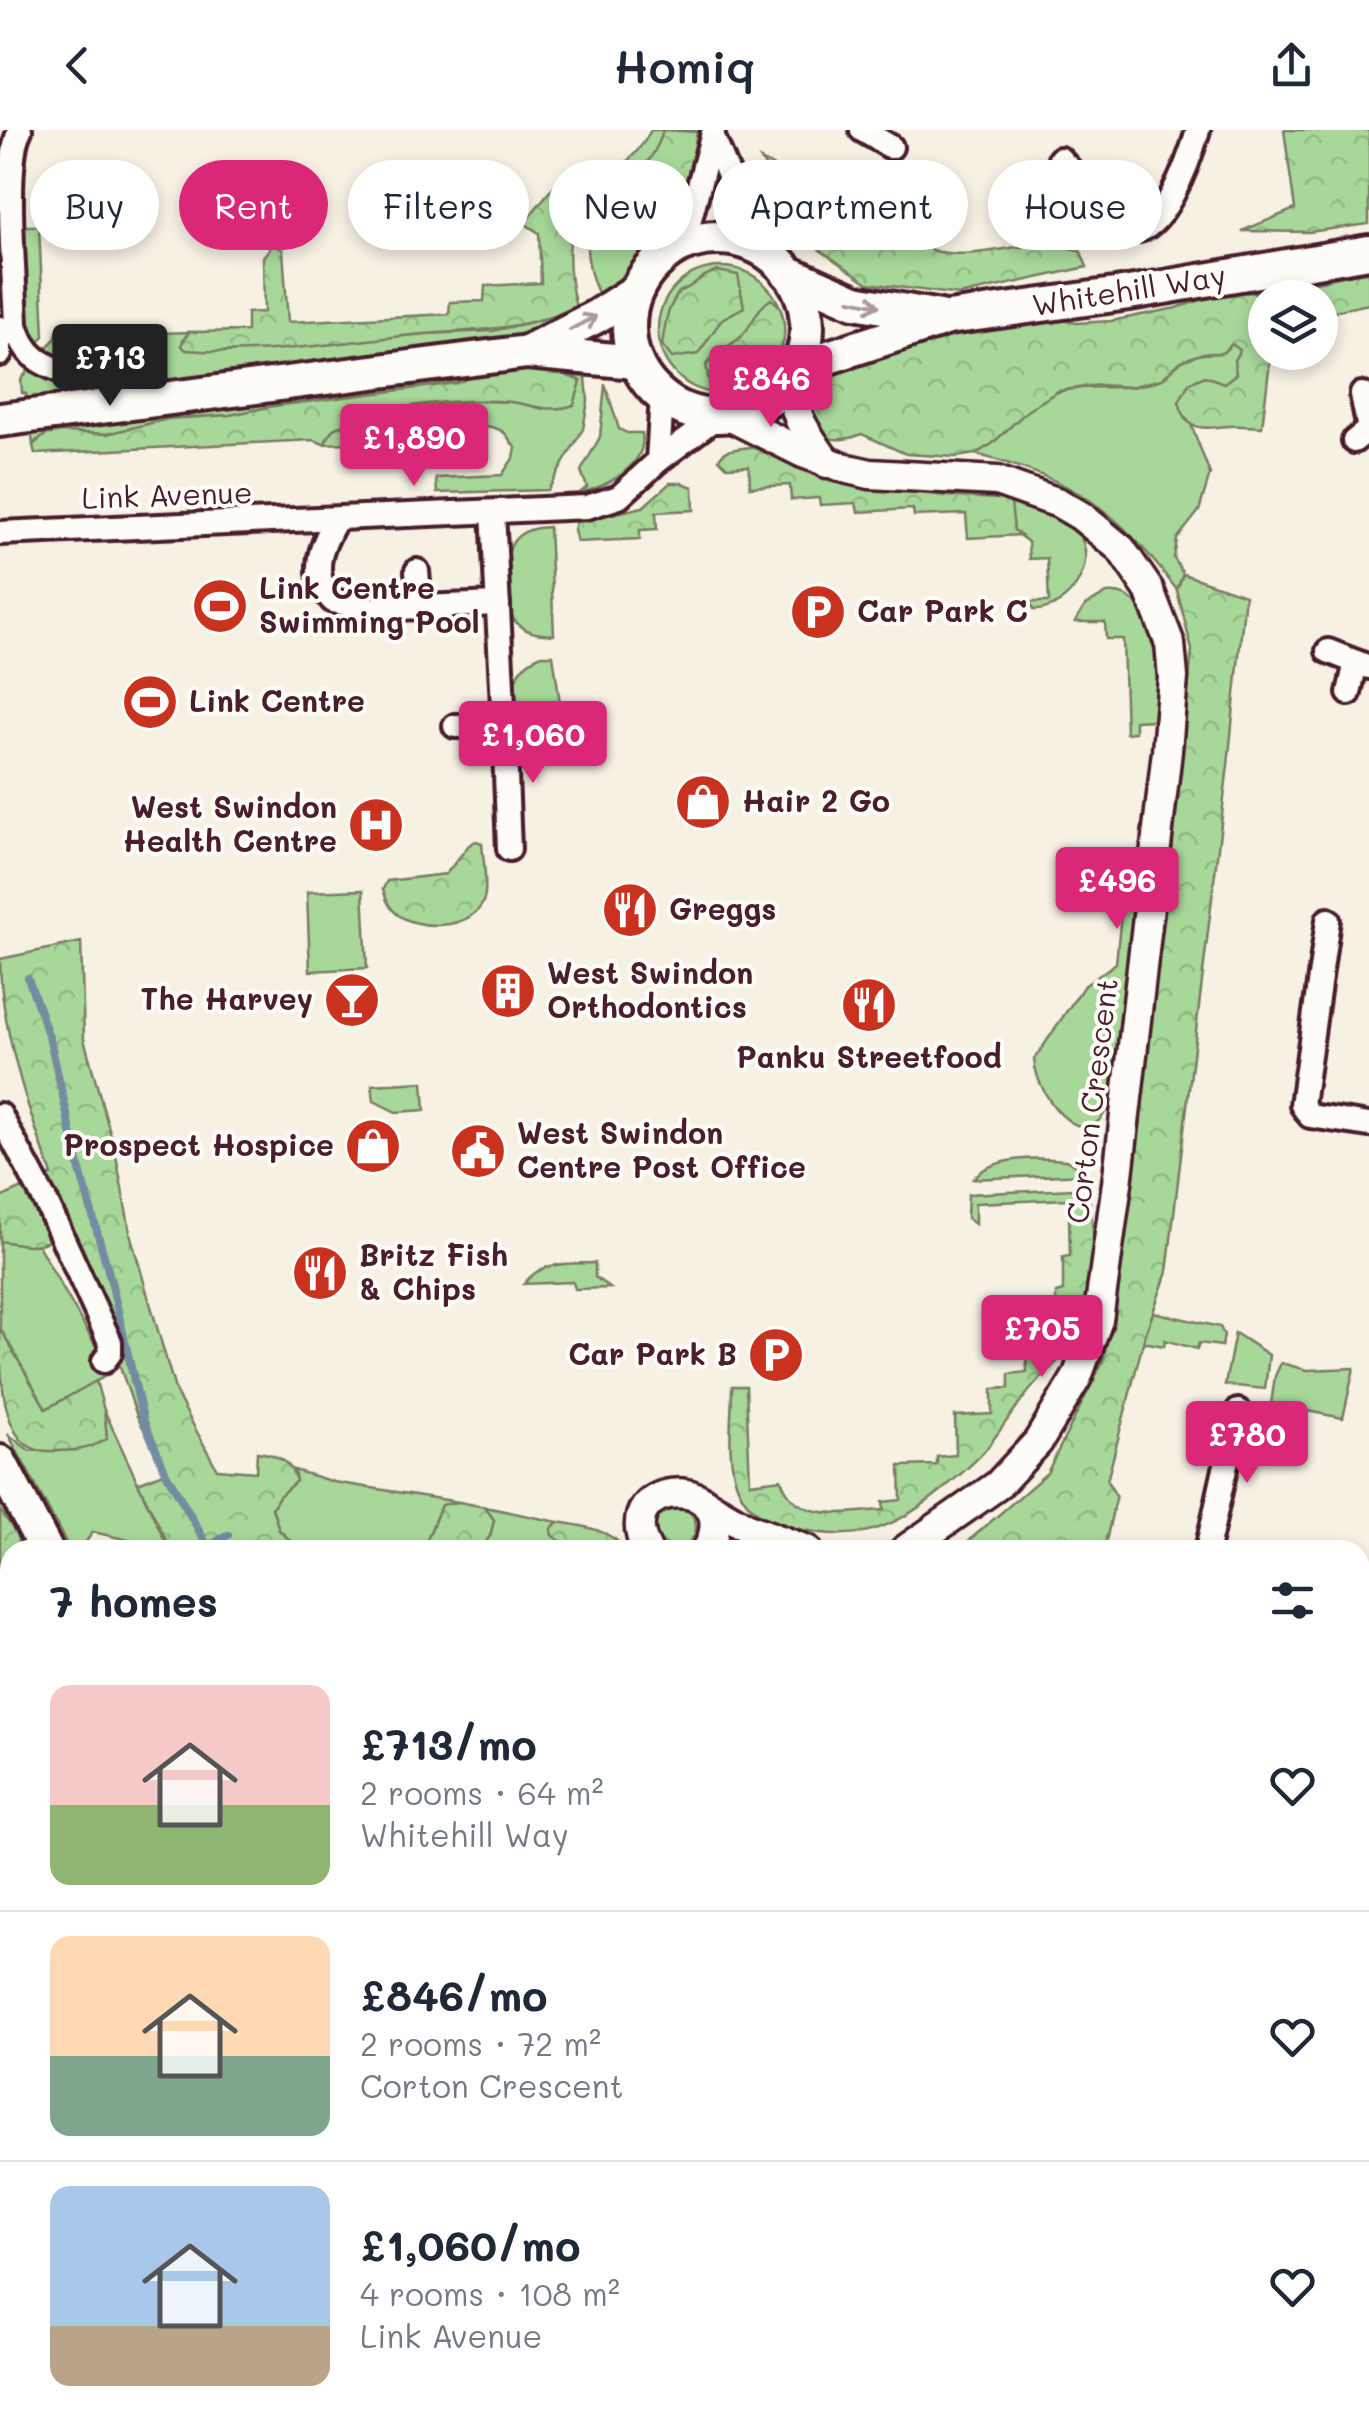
<!DOCTYPE html>
<html lang="en">
<head>
<meta charset="utf-8">
<style>
	body { margin:0; font-family:Mali,sans-serif; background:#f2f2f3; color:#1f2937; height:100vh; display:flex; flex-direction:column; font-size:38px; white-space:nowrap }
	* { box-sizing:border-box; margin:0 }
	p { font-size:32px; color:#747a83 }
	.icon { flex:none; width:55px; height:55px; fill:none; stroke:currentColor; stroke-width:2; stroke-linecap:round; stroke-linejoin:round }
	.map { position:relative; flex:1; overflow:hidden }
	.panel { position:absolute; left:0px; top:1410px; width:1370px; height:892px; display:flex; flex-direction:column; background:#fff; border-radius:30px 30px 0 0; box-shadow:0 5px 15px #0003 }
	.panel>* { flex:none }
	.banner { position:absolute; left:30px; top:30px; width:1310px; height:90px; display:flex; gap:20px }
	.buttons { position:absolute; left:1248px; top:150px; display:grid; gap:20px }
	.buttons a { display:grid; place-items:center; width:90px; height:90px; border-radius:50%; background:#fff; box-shadow:0 5px 15px #0003; font-size:50px }
	.price { position:absolute; translate:-50% -85px; padding:0 22px; border-radius:10px; background:#db2777; color:#fff; font-size:32px; line-height:65px; filter:drop-shadow(0 2px 5px #0008) }
	.price::after { content:''; position:absolute; left:50%; top:60px; width:30px; height:22px; margin-left:-15px; background:inherit; clip-path:polygon(0 0,100% 0,50% 100%) }
	.price.active { background:#222; color:#fff }
	ul { padding:0; list-style:none }
	li { display:flex; align-items:center; gap:30px; height:250px; padding:0 50px }
	li+li { border-top:2px solid #e0e1e3 }
	li span { display:grid; place-items:center; flex:none; width:280px; height:200px; border-radius:20px; color:#555 }
	li>.icon { margin-inline-start:auto }
	span .icon { width:120px; height:120px; fill:#fffc; stroke-width:1 }
	li b { font-size:42px }
	h2 { display:flex; justify-content:space-between; align-items:center; height:120px; padding:0 50px; font-size:42px }
	.chip { padding:0 35px; border-radius:45px; background:#fff; box-shadow:0 5px 15px #0003; font-size:35px; line-height:90px }
	.chip.active { background:#db2777; color:#fff }
	header { display:flex; justify-content:space-between; align-items:center; height:130px; padding:0 50px; background:#fff; font-size:45px; font-weight:600 }
	.map>svg:first-child { display:block }
	.green { fill:#a7d899; stroke:#787c62; stroke-width:2.5 }
	.forest { fill:url(#forest-crowns); stroke:#787c62; stroke-width:2.5 }
	.lines { fill:none; stroke-linecap:round; stroke-linejoin:round }
	.stream { stroke:#738ca2; stroke-width:8 }
	.minor-casing { stroke:#4a1f2b; stroke-width:30 }
	.tertiary-casing { stroke:#4a1f2b; stroke-width:35 }
	.secondary-casing { stroke:#4a1f2b; stroke-width:40 }
	.minor { stroke:#fdfcf7; stroke-width:22 }
	.tertiary { stroke:#fdfcf7; stroke-width:28 }
	.secondary { stroke:#fdfcf7; stroke-width:32 }
	.oneway { stroke:#ac999b }
	.labels { text-anchor:middle; stroke-width:8; stroke-linejoin:round; paint-order:stroke }
	.street-label { font-size:30px; fill:#4a1f2b; stroke:#fdfcf7 }
	.poi-label { font-size:30px; font-weight:bold; fill:#4a1f2b; stroke:#fdfcf7; text-anchor:start }
</style>
</head>
<body>
<header><svg class="icon" aria-label="back" viewBox="0 0 24 24"><path d="M15 5l-7 7 7 7"/></svg>Homiq<svg class="icon" aria-label="share" viewBox="0 0 24 24"><path d="M12 15V3M7 8l5-5 5 5M5 13v7h14v-7"/></svg></header>
<div class="map">
<svg width="1369" height="2302" viewBox="0 0 1369 2302">
	<defs>
		<pattern id="forest-crowns" width="20" height="18" patternUnits="userSpaceOnUse" patternTransform="scale(2.5)"><rect width="20" height="18" fill="#a7d899"/><path d="M2 6a3 3 0 1 1 6 0M12 15a3 3 0 1 1 6 0" fill="none" stroke="#91b984"/></pattern>
	</defs>
	<rect width="100%" height="100%" fill="#f7f1e4"/>
	<filter id="ink" filterUnits="userSpaceOnUse"><feTurbulence type="fractalNoise" baseFrequency=".01" numOctaves="2"/><feDisplacementMap in="SourceGraphic" scale="20" xChannelSelector="R" yChannelSelector="G"/><feConvolveMatrix kernelMatrix="1 2 1 2 8 2 1 2 1" color-interpolation-filters="sRGB"/></filter>
	<g filter="url(#ink)">
		<g class="green">
			<path d="M651,0H697C694,25 693,56 682,79C667,109 626,147 600,167C583,134 580,85 605,54C622,32 637,28 651,0Z"/>
			<polygon points="22,96 39,96 44,206 38,213 27,193"/>
			<circle cx="721" cy="200" r="63"/>
			<polygon points="576,177 579,182 523,209 170,255 73,235 45,219 55,209 60,193 61,206 189,202 183,210 225,222 426,204 493,201 554,187"/>
			<path d="M1232,214L1241,220L1237,244L1184,288L1191,294L1210,344L1199,381L1177,409L1174,428L1183,444L1177,460C1113,376 1077,351 975,324C1005,307 1027,269 1062,261C1094,252 1131,264 1161,249C1167,246 1172,238 1178,234C1191,224 1207,223 1222,223Z"/>
			<polygon points="30,238 88,257 89,264 26,271 26,264 22,263 21,250"/>
			<polygon points="478,244 457,253 274,276 230,285 168,289 107,304 61,303 37,310 33,315 31,299"/>
			<path d="M572,246L586,247L588,271L583,299L548,360L437,363L436,348L502,345L514,327L516,318C509,312 509,304 500,300C469,286 418,309 386,311V328L347,329L346,313L324,314L333,299L344,294L415,276L479,271L516,272L543,279L581,251Z"/>
			<path d="M605,254L619,299L627,303H642C648,335 608,356 580,363L587,357L581,341L600,307Z"/>
			<path d="M1015,370C1035,378 1063,384 1077,402C1101,431 1069,482 1033,480L1030,472H1049L1047,428L1029,429L1028,412L1013,401L1010,373Z"/>
			<path d="M549,397L554,505C540,504 528,504 517,493C507,484 508,469 507,456C505,422 508,398 549,397Z"/>
			<path d="M1107,463C1160,457 1162,555 1155,590L1135,591V602L1126,603L1123,509H1106L1105,492H1075L1085,476Z"/>
			<path d="M542,525H553L562,586L512,587C513,558 511,537 542,525Z"/>
			<path d="M1124,753L1132,757L1136,774L1112,964C1093,1036 1038,972 1034,930L1083,857L1116,833Z"/>
			<polygon points="363,760 367,838 310,841 307,762"/>
			<polygon points="423,952 425,980 396,982 374,971 372,955"/>
			<path d="M1066,1030L1087,1044L973,1049C991,1026 1038,1027 1066,1030Z"/>
			<polygon points="1074,1059 1090,1072 1090,1082 1069,1086 1068,1069 975,1073 975,1094 967,1088 968,1064"/>
			<polygon points="25,1092 111,1243 46,1279 0,1198 0,1106"/>
			<path d="M595,1133V1147L610,1158L575,1159L573,1152L524,1154C542,1130 568,1134 595,1133Z"/>
			<polygon points="1153,1182 1220,1197 1224,1205 1222,1216 1199,1213 1197,1219 1165,1210 1164,1216 1143,1212"/>
			<polygon points="1235,1203 1269,1225 1265,1259 1225,1255"/>
			<polygon points="1281,1233 1307,1240 1354,1238 1343,1288 1271,1274 1275,1246"/>
			<polygon points="104,1280 164,1409 171,1420 154,1420 151,1415 93,1402 80,1420 70,1420 8,1304 30,1321 107,1308"/>
			<polygon points="294,1340 334,1352 459,1372 441,1375 423,1420 300,1420 279,1400 272,1378 278,1366 296,1351"/>
			<circle cx="676" cy="1397" r="20"/>
			<polygon points="485,1377 558,1392 551,1399 552,1405 573,1420 480,1420 490,1406 494,1390"/>
			<polygon points="0,1480 10,1488 10,1608 0,1592"/>
		</g>
		<g class="forest">
			<path d="M663,0L697,2L683,78L662,102C640,106 614,113 606,85C624,54 654,36 663,0Z"/>
			<polygon points="1284,0 1369,0 1369,94 1309,102 1242,101 1295,79"/>
			<path d="M761,30L932,120C981,135 1035,100 1081,122L1087,137L959,165L868,153L820,120Z"/>
			<path d="M568,55L577,60C569,101 565,137 576,177C517,203 464,200 402,206C331,214 257,226 186,220L181,215L189,202L247,201V183L264,182L263,127L273,114L283,120L288,192L449,184L450,172L484,171L485,156L541,153L539,103L524,93L554,56Z"/>
			<path d="M1369,140V174L1320,184V168H1265V222L1271,223L1262,297C1251,297 1240,295 1229,296C1202,298 1188,304 1179,272L1189,253L1205,246L1224,253L1236,244L1234,230L1240,220L1232,214L1222,223H1203L1181,231L1162,249L1130,257L1099,255L1058,261L1027,281L992,314L975,324L956,327L906,324L862,304C810,325 795,279 823,240L950,204L1053,188L1076,193L1111,191L1176,178L1227,162L1269,163Z"/>
			<path d="M718,141L738,145L744,177L722,189L698,224L672,228L662,215C666,192 665,183 679,162C698,155 697,146 718,141Z"/>
			<path d="M771,169C779,174 781,178 783,188C792,233 753,266 711,262L706,235C716,219 734,217 745,202C755,190 757,178 771,169Z"/>
			<path d="M534,237H544L581,251L574,275C546,285 526,271 498,271C448,270 390,275 344,294L333,299L324,314L313,310L35,324L33,315L45,305L61,302L107,304L168,289L230,285L274,276L457,253L478,244Z"/>
			<path d="M750,317L881,358L946,366L1015,370L1011,373L1014,400L1021,405L968,408L966,384L914,386L913,379L858,382L856,373L820,375L819,368L791,370L790,355L750,357L749,336L727,337L719,329C725,318 737,319 750,317Z"/>
			<polygon points="670,353 682,353 693,357 694,380 656,382 657,399 640,400 640,409 577,412 574,400 576,392 643,377"/>
			<polygon points="1183,444 1245,465 1228,635 1167,1142 1145,1205 1107,1351 1116,1366 1104,1420 958,1420 1047,1343 1103,1231 1121,1131 1170,742 1192,520 1177,460"/>
			<path d="M476,711L482,713C483,729 488,754 484,769C475,801 411,802 393,780C387,774 385,766 383,759L387,751L446,744L469,715Z"/>
			<path d="M81,812L84,909L115,1020L131,1107L176,1263L217,1339L256,1342L257,1322C276,1324 292,1332 296,1351L279,1366L272,1378L279,1400L300,1420H171L138,1353L166,1342L137,1286L71,1096C40,1119 38,1117 0,1111V1068L52,1045C29,982 0,897 0,829Z"/>
			<path d="M1090,1078C1097,1116 1095,1153 1084,1191C1076,1218 1056,1231 1038,1251C1019,1271 1004,1296 987,1318C974,1334 958,1346 942,1360C894,1399 857,1414 795,1398C767,1391 748,1383 737,1355C726,1325 732,1288 732,1256H746L750,1353L781,1349C795,1394 846,1382 884,1380L883,1372L901,1370L900,1336L937,1335V1327L956,1325L955,1286L992,1284V1259L1009,1258V1244L1027,1242L1026,1222L1056,1219V1163L1063,1161V1127L1070,1126L1069,1086L1086,1084Z"/>
			<path d="M0,1198L46,1279L96,1251L104,1280L107,1309C83,1322 73,1321 46,1321C0,1321 0,1240 0,1198Z"/>
			<polygon points="459,1372 485,1377 494,1390 490,1406 480,1420 423,1420 441,1375"/>
			<polygon points="0,1380 16,1403 20,1420 10,1420 10,1488 0,1480"/>
			<path d="M558,1392C583,1396 610,1399 626,1420H573L552,1405L551,1399Z"/>
			<polygon points="10,2209 10,2292 31,2293 34,2302 0,2302 0,2217"/>
		</g>
		<g class="lines">
			<g class="stream">
				<polyline points="28,848 50,910 79,1037 111,1151 143,1289 166,1343 210,1420"/>
				<polyline points="208,1417 228,1405"/>
			</g>
			<g class="minor-casing">
				<g id="minor">
					<path d="M20,0C3,32 15,153 16,195C20,208 25,220 37,229C61,247 128,256 160,265"/>
					<polyline points="862,0 891,17"/>
					<polyline points="714,10 745,84 769,124"/>
					<path d="M1060,29C1075,44 1111,89 1126,98C1160,116 1191,25 1198,0"/>
					<polyline points="683,115 713,3"/>
					<polyline points="0,198 0,224"/>
					<polyline points="1354,311 1369,299 1362,264"/>
					<polyline points="658,331 662,266"/>
					<path d="M336,390C321,416 308,445 333,471L370,479L498,474"/>
					<polyline points="0,403 587,377 619,367 658,331 718,286"/>
					<polyline points="417,441 420,477"/>
					<polyline points="1328,521 1369,537"/>
					<polyline points="1349,563 1356,532"/>
					<polyline points="504,595 509,719"/>
					<polyline points="455,596 504,595 493,382"/>
					<polyline points="1328,790 1302,975 1310,986 1369,995"/>
					<polyline points="0,985 48,1076 110,1212 110,1223 104,1231"/>
					<polyline points="1207,1420 1238,1281"/>
					<polyline points="1360,1507 1369,1508"/>
					<polyline points="1360,1851 1369,1852"/>
					<polyline points="0,2175 10,2166"/>
					<polyline points="504,2292 512,2302"/>
					<polyline points="849,2292 858,2302"/>
					<polyline points="176,2302 183,2292"/>
					<polyline points="897,2302 907,2292"/>
				</g>
			</g>
			<g class="tertiary-casing">
				<g id="tertiary">
					<path d="M793,245C789,282 806,303 827,333"/>
					<polyline points="727,285 803,323 848,339 870,344 997,351 1059,373 1081,386 1121,419 1149,460 1170,514 1173,547 1167,621 1118,1046 1098,1190 1077,1247 1038,1312 998,1355 905,1420"/>
					<polyline points="705,1373 748,1398 807,1420"/>
					<path d="M647,1420C607,1345 748,1344 707,1420"/>
				</g>
			</g>
			<g class="secondary-casing">
				<g id="secondary">
					<circle cx="718" cy="197" r="89"/>
					<polyline points="787,142 855,172 940,187"/>
					<polyline points="527,222 597,186 637,160"/>
					<polyline points="798,237 948,188 1129,163 1369,122"/>
					<polyline points="0,290 527,222 636,232"/>
					<polyline points="0,1332 46,1420"/>
					<polyline points="776,2292 785,2302"/>
				</g>
			</g>
			<use href="#minor" class="minor"/>
			<use href="#tertiary" class="tertiary"/>
			<use href="#secondary" class="secondary"/>
		</g>
		<defs><path id="oneway-shaft" d="M-6 0H5M1.5-3L5.5 0L1.5 3" fill="none" stroke-width="1.6" stroke-linecap="round" stroke-linejoin="round" transform="scale(2.5)"/></defs>
		<g class="oneway">
			<use href="#oneway-shaft" transform="translate(865 173) rotate(12)"/>
			<use href="#oneway-shaft" transform="translate(583 193) rotate(-28)"/>
		</g>
	</g>
	<defs>
		<g id="stadium-disc" transform="scale(2.875)"><circle r="9.5" fill="#c8321e" stroke="#fdfcf7"/><path d="M0-5a6.5 5 0 1 0 0 10a6.5 5 0 1 0 0-10ZM-3.5-1.8h7v3.6h-7Z" fill="#fff"/></g>
		<g id="parking-disc" transform="scale(2.875)"><circle r="9.5" fill="#c8321e" stroke="#fdfcf7"/><path d="M-3.5-5.5H1a3.5 3.5 0 0 1 0 7H-1V5.5H-3.5ZM-1-3.4V-.6H.8a1.4 1.4 0 0 0 0-2.8Z" fill="#fff"/></g>
		<g id="shop-disc" transform="scale(2.875)"><circle r="9.5" fill="#c8321e" stroke="#fdfcf7"/><path d="M-5-2.5h2.3a2.7 3.5 0 0 1 5.4 0H5L5.5 6h-11ZM-1.5-2.5h3a1.5 2.3 0 0 0-3 0Z" fill="#fff"/></g>
		<g id="hospital-disc" transform="scale(2.875)"><circle r="9.5" fill="#c8321e" stroke="#fdfcf7"/><path d="M-5-5h3v3.5h4V-5h3V5h-3V1.5h-4V5h-3Z" fill="#fff"/></g>
		<g id="restaurant-disc" transform="scale(2.875)"><circle r="9.5" fill="#c8321e" stroke="#fdfcf7"/><path d="M-5-6h1v4h1v-4h1v4h1v-4h1v5L-1.5 .5V6h-2V.5L-5-1ZM5-6V6H3V1.5H1.5Q1.5-4 5-6Z" fill="#fff"/></g>
		<g id="building-disc" transform="scale(2.875)"><circle r="9.5" fill="#c8321e" stroke="#fdfcf7"/><path d="M-4-6H4V6H1V3H-1V6H-4ZM-2.5-4.3h1.7v1.8h-1.7ZM.8-4.3h1.7v1.8H.8ZM-2.5-1h1.7V.8h-1.7ZM.8-1h1.7V.8H.8Z" fill="#fff"/></g>
		<g id="bar-disc" transform="scale(2.875)"><circle r="9.5" fill="#c8321e" stroke="#fdfcf7"/><path d="M-6-5H6L.8 .8V4.5H3.5V6h-7V4.5H-.8V.8Z" fill="#fff"/></g>
		<g id="civic-disc" transform="scale(2.875)"><circle r="9.5" fill="#c8321e" stroke="#fdfcf7"/><path d="M-.6-6.5H3V-4.5H.6V-3L4-1V1h2V6H-6V1h2V-1L-.6-3ZM-1.2 2.5V6h2.4V2.5Z" fill="#fff"/></g>
	</defs>
	<g fill-rule="evenodd">
		<use href="#stadium-disc" x="220" y="476"/>
		<use href="#parking-disc" x="818" y="482"/>
		<use href="#stadium-disc" x="150" y="572"/>
		<use href="#shop-disc" x="703" y="672"/>
		<use href="#hospital-disc" x="376" y="695"/>
		<use href="#restaurant-disc" x="630" y="780"/>
		<use href="#building-disc" x="508" y="861"/>
		<use href="#bar-disc" x="352" y="870"/>
		<use href="#restaurant-disc" x="869" y="875"/>
		<use href="#shop-disc" x="373" y="1016"/>
		<use href="#civic-disc" x="478" y="1021"/>
		<use href="#restaurant-disc" x="320" y="1143"/>
		<use href="#parking-disc" x="776" y="1225"/>
	</g>
	<g class="labels">
		<g class="street-label">
			<text transform="translate(1129 161) rotate(-9)" y="10">Whitehill Way</text>
			<text transform="translate(167 366) rotate(-2)" y="10">Link Avenue</text>
			<text transform="translate(1093 971) rotate(-83)" y="10">Corton Crescent</text>
		</g>
		<g class="poi-label">
			<text x="259" y="469">Link Centre<tspan x="259" dy="34">Swimming Pool</tspan></text>
			<text x="857" y="492">Car Park C</text>
			<text x="189" y="582">Link Centre</text>
			<text x="742" y="682">Hair 2 Go</text>
			<text x="337" y="688" text-anchor="end">West Swindon<tspan x="337" dy="34">Health Centre</tspan></text>
			<text x="669" y="790">Greggs</text>
			<text x="547" y="854">West Swindon<tspan x="547" dy="34">Orthodontics</tspan></text>
			<text x="313" y="880" text-anchor="end">The Harvey</text>
			<text x="869" y="938" text-anchor="middle">Panku Streetfood</text>
			<text x="517" y="1014">West Swindon<tspan x="517" dy="34">Centre Post Office</tspan></text>
			<text x="334" y="1026" text-anchor="end">Prospect Hospice</text>
			<text x="359" y="1136">Britz Fish<tspan x="359" dy="34">&amp; Chips</tspan></text>
			<text x="737" y="1235" text-anchor="end">Car Park B</text>
		</g>
	</g>
</svg>
<div class="buttons">
<a><svg class="icon" aria-label="layers" viewBox="0 0 24 24"><path d="M12 4l9 5-9 5-9-5zM3 14l9 5 9-5"/></svg></a>
</div>
<b class="price active" style="left:110px;top:279px">£713</b>
<b class="price" style="left:771px;top:300px">£846</b>
<b class="price" style="left:414px;top:359px">£1,890</b>
<b class="price" style="left:533px;top:656px">£1,060</b>
<b class="price" style="left:1117px;top:802px">£496</b>
<b class="price" style="left:1042px;top:1250px">£705</b>
<b class="price" style="left:1247px;top:1356px">£780</b>
<div class="banner">
<a class="chip">Buy</a>
<a class="chip active">Rent</a>
<a class="chip">Filters</a>
<a class="chip">New</a>
<a class="chip">Apartment</a>
<a class="chip">House</a>
</div>
<section class="panel">
<h2>7 homes<svg class="icon" aria-label="filters" viewBox="0 0 24 24"><path d="M4 7h16M4 17h16"/><circle cx="9" cy="7" r="2"/><circle cx="15" cy="17" r="2"/></svg></h2>
<ul>
<li><span style="background:linear-gradient(#f6c9c9 60%,#8fb573 0)"><svg class="icon" aria-label="home" viewBox="0 0 24 24"><path d="M3 11l9-7 9 7M6 9v11h12V9"/></svg></span><div><b>£713/mo</b><p>2 rooms · 64 m²</p><p>Whitehill Way</p></div><svg class="icon" aria-label="heart" viewBox="0 0 24 24"><path d="M12 20l-8-8c-3-5 5-10 8-4 3-6 11-1 8 4z"/></svg></li>
<li><span style="background:linear-gradient(#ffd9b3 60%,#7fa58c 0)"><svg class="icon" aria-label="home" viewBox="0 0 24 24"><path d="M3 11l9-7 9 7M6 9v11h12V9"/></svg></span><div><b>£846/mo</b><p>2 rooms · 72 m²</p><p>Corton Crescent</p></div><svg class="icon" aria-label="heart" viewBox="0 0 24 24"><path d="M12 20l-8-8c-3-5 5-10 8-4 3-6 11-1 8 4z"/></svg></li>
<li><span style="background:linear-gradient(#a9c7e8 70%,#b9a48a 0)"><svg class="icon" aria-label="home" viewBox="0 0 24 24"><path d="M3 11l9-7 9 7M6 9v11h12V9"/></svg></span><div><b>£1,060/mo</b><p>4 rooms · 108 m²</p><p>Link Avenue</p></div><svg class="icon" aria-label="heart" viewBox="0 0 24 24"><path d="M12 20l-8-8c-3-5 5-10 8-4 3-6 11-1 8 4z"/></svg></li>
</ul>
</section>
</div>
</body>
</html>
